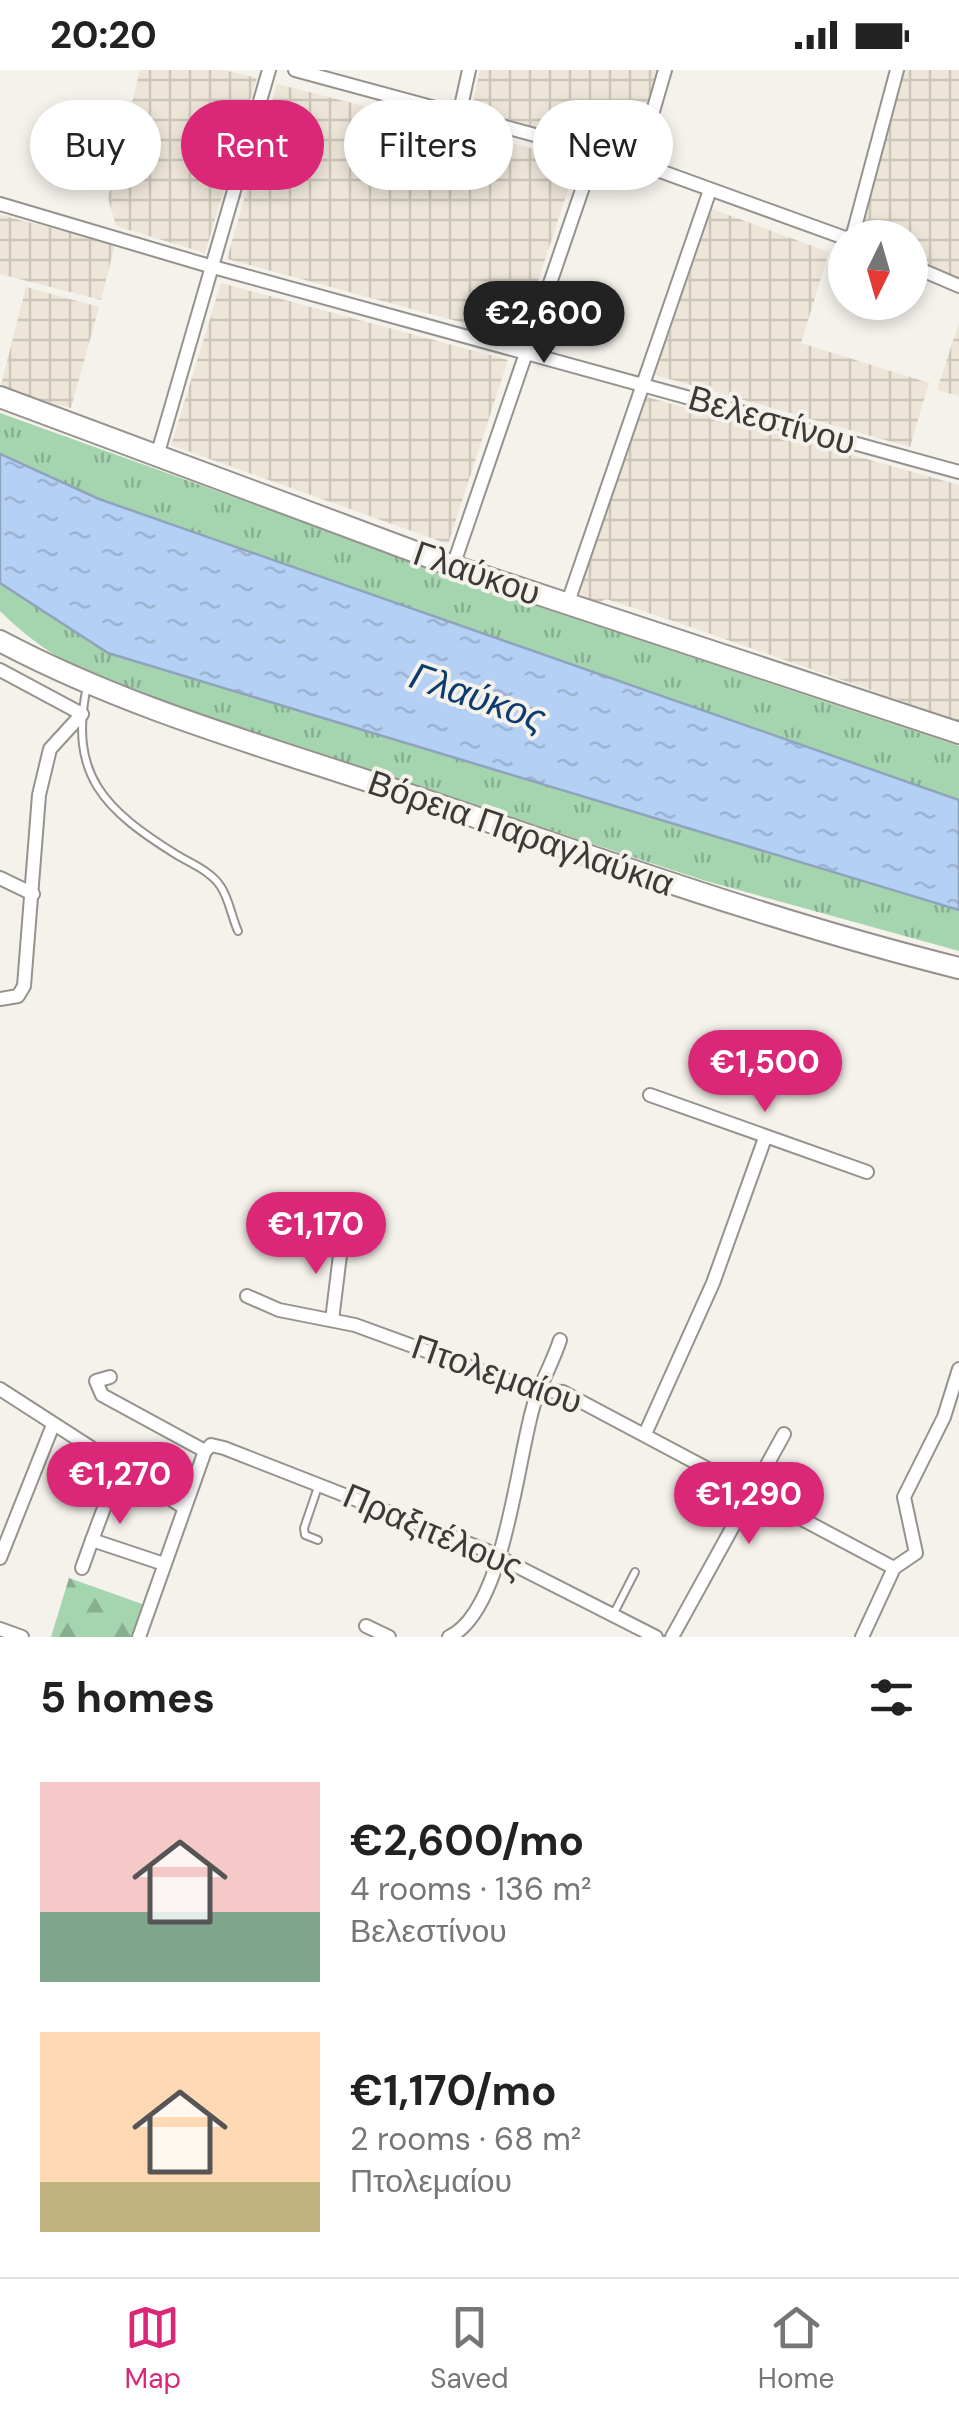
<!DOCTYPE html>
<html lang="en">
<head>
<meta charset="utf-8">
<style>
	body { margin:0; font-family:"DM Sans",sans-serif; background:#f2f2f2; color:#222; height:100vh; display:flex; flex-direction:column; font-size:38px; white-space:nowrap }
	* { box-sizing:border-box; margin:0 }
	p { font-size:32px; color:#767676 }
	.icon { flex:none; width:55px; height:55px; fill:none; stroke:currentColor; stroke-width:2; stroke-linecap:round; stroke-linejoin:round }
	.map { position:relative; height:1567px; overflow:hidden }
	.side { display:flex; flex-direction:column; background:#fff; flex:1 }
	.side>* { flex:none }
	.guide { position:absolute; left:30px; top:30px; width:900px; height:90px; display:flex; gap:20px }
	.needle { width:65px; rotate:185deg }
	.buttons { position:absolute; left:828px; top:150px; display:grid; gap:20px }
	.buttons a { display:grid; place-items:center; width:100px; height:100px; border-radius:50%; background:#fff; box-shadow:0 5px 15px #0003; font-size:50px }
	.price { position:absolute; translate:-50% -85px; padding:0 22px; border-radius:35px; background:#db2777; color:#fff; font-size:32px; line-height:65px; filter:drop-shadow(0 2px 5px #0008) }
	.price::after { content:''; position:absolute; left:50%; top:60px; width:30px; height:22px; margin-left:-15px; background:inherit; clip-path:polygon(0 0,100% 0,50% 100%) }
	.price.on { background:#222; color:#fff }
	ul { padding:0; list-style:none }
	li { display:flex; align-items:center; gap:30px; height:250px; padding:0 40px }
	li span { display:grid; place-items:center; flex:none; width:280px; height:200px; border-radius:0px; color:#555 }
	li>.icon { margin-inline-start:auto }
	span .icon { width:120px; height:120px; fill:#fffc; stroke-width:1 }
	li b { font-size:42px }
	h2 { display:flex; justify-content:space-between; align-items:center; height:120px; padding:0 40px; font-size:42px }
	.chip { padding:0 35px; border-radius:45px; background:#fff; box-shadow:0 5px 15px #0003; font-size:35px; line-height:90px }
	.chip.on { background:#db2777; color:#fff }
	.status { display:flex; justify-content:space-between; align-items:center; height:70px; padding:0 50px; background:#fff; direction:ltr }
	.status svg { height:28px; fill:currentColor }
	.menu { display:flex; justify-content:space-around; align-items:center; height:140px; border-top:2px solid #e0e0e0; background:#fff; font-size:28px; color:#767676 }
	.menu a { display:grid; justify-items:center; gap:5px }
	.menu .on { color:#db2777 }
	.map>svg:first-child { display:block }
	.industrial { fill:url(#industrial-grid) }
	.grass { fill:url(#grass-tufts) }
	.forest { fill:url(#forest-firs) }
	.water { fill:url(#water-ripples); stroke:#90a3bc; stroke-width:2.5 }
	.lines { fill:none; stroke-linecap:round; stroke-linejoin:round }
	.service-casing { stroke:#96928d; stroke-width:10 }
	.minor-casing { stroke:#96928d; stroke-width:16 }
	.primary-casing { stroke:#96928d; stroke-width:24 }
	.service { stroke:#fff; stroke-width:6 }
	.minor { stroke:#fff; stroke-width:12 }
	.primary { stroke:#fff; stroke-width:20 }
	.labels { text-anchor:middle; stroke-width:8; stroke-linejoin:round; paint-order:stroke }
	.street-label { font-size:35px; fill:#3c3a38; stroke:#f5f1eb }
	.water-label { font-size:38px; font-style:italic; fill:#0d3c70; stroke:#f5f1eb }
</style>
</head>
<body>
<div class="status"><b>20:20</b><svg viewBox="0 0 49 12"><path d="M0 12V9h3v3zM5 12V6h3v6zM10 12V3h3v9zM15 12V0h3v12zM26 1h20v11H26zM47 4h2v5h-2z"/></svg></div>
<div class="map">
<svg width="959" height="1567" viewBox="0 0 959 1567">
	<defs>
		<pattern id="industrial-grid" width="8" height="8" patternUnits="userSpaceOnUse" patternTransform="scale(2.5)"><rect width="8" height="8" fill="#ede5d8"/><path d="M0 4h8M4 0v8" fill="none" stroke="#ccc5ba"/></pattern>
		<pattern id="grass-tufts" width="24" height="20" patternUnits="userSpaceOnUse" patternTransform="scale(2.5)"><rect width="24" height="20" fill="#a4d5af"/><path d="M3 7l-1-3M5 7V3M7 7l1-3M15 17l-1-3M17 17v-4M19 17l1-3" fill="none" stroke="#87ae8f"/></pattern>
		<pattern id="forest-firs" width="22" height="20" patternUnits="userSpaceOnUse" patternTransform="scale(2.5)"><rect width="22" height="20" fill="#a4d5af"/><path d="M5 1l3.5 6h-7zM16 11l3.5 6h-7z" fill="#87ae8f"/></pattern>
		<pattern id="water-ripples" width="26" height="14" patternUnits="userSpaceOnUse" patternTransform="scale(2.5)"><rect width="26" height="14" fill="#b4d0f4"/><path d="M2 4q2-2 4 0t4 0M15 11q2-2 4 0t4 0" fill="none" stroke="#9cb3d2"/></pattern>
	</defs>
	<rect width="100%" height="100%" fill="#f5f1eb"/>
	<g class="industrial">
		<polygon points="140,0 224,0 257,8 205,183 116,156 108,128"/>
		<polygon points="480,0 659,0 635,85 471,41"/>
		<polygon points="904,0 959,0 959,208 910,190 910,168 859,168"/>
		<polygon points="277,14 578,90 519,268 227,189"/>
		<polygon points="712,139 829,182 801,273 929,313 910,377 655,305"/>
		<polygon points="0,145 115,174 101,230 0,204"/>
		<polygon points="221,213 508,290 448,474 171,375"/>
		<polygon points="26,217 99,237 71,338 0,319"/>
		<polygon points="959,252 959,326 937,320"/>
		<polygon points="647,327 959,415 959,651 679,553 606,529 597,534 582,529 579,522"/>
	</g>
	<g class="grass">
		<polygon points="0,343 546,539 959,676 959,730 99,429 0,384"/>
		<path d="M0,513L108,583L959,840V881L706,811L141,626C84,603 44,585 0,541Z"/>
	</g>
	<polygon class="forest" points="69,1508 145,1535 133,1567 51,1567"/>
	<polygon class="water" points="0,384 99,429 959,730 959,840 108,583 0,513"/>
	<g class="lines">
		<g class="service-casing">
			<g id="service">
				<path d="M87,616C68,706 105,740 177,785C192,794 212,802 221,817C229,829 232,848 238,861"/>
				<polyline points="318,1470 305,1465 304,1458 319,1414"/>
				<polyline points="613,1545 635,1502"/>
			</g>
		</g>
		<g class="minor-casing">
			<g id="minor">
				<polyline points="295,0 638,93 845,168"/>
				<polyline points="460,41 469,0"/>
				<polyline points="638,93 665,0"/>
				<polyline points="0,134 213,197 959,402"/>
				<polyline points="852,168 897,0"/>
				<polyline points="910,195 959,216"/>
				<polyline points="157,386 269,0"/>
				<polyline points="453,496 595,82"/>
				<polyline points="567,535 710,120"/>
				<polyline points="0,600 82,644 50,679 39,725 24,916 18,926 0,929"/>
				<polyline points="0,808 33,824"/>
				<polyline points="650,1025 867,1102"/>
				<polyline points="247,1226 279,1240 355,1255 533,1320 563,1322 894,1498"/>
				<polyline points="332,1250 342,1169"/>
				<polyline points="110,1307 96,1311 102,1325 205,1381"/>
				<polyline points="0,1319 183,1437"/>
				<polyline points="645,1364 713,1213 765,1068"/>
				<polyline points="205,1381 211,1375 224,1378 485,1480 656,1567"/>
				<polyline points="119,1398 92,1470 164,1494"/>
				<polyline points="0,1488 53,1355"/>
				<polyline points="82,1498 92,1470"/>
				<polyline points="366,1556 389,1567"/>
				<polyline points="0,1559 22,1567"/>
				<polyline points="139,1567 205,1381"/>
				<path d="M449,1567C505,1541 517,1388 534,1334C541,1312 553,1292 560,1270"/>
				<polyline points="672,1567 784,1364"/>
				<polyline points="862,1567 894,1498 916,1483 904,1427 944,1347 959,1299"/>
			</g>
		</g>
		<g class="primary-casing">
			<g id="primary">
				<polyline points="0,327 453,496 959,663"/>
				<path d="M0,571C130,640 271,678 410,725C592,786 773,852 959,898"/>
			</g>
		</g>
		<use href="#service" class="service"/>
		<use href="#minor" class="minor"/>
		<use href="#primary" class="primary"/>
	</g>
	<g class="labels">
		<g class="street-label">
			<text transform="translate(772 350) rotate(16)" y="12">Βελεστίνου</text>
			<text transform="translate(477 503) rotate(19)" y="12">Γλαύκου</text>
			<text transform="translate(521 763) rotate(19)" y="12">Βόρεια Παραγλαύκια</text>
			<text transform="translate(497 1304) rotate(19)" y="12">Πτολεμαίου</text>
			<text transform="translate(433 1461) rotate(23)" y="12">Πραξιτέλους</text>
		</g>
		<g class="water-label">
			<text transform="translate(478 627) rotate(19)" y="13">Γλαύκος</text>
		</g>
	</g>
</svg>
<div class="buttons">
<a><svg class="needle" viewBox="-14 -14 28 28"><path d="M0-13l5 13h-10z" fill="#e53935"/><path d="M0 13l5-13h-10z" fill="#767676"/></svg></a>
</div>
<b class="price on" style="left:544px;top:296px">€2,600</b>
<b class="price" style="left:765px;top:1045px">€1,500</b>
<b class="price" style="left:316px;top:1207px">€1,170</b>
<b class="price" style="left:120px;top:1457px">€1,270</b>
<b class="price" style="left:749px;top:1477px">€1,290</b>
<div class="guide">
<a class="chip">Buy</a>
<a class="chip on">Rent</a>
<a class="chip">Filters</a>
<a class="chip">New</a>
</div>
</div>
<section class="side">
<h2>5 homes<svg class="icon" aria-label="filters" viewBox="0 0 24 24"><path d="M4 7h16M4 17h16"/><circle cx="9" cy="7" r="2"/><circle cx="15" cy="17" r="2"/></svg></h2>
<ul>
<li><span style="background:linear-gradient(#f6c9c9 65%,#7fa58c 0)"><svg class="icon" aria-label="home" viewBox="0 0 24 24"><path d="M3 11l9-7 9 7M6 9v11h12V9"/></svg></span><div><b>€2,600/mo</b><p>4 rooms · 136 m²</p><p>Βελεστίνου</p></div></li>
<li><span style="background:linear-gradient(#ffd9b3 75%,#c2b280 0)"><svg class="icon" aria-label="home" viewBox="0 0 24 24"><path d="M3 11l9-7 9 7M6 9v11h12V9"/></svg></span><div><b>€1,170/mo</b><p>2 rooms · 68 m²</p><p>Πτολεμαίου</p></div></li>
</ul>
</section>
<nav class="menu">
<a class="on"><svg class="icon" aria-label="map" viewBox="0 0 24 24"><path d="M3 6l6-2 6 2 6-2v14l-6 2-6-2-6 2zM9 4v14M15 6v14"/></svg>Map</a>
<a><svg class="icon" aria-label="saved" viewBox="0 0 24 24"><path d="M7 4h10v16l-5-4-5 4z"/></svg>Saved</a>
<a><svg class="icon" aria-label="home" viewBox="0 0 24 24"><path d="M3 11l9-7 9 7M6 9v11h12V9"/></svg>Home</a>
</nav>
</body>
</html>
